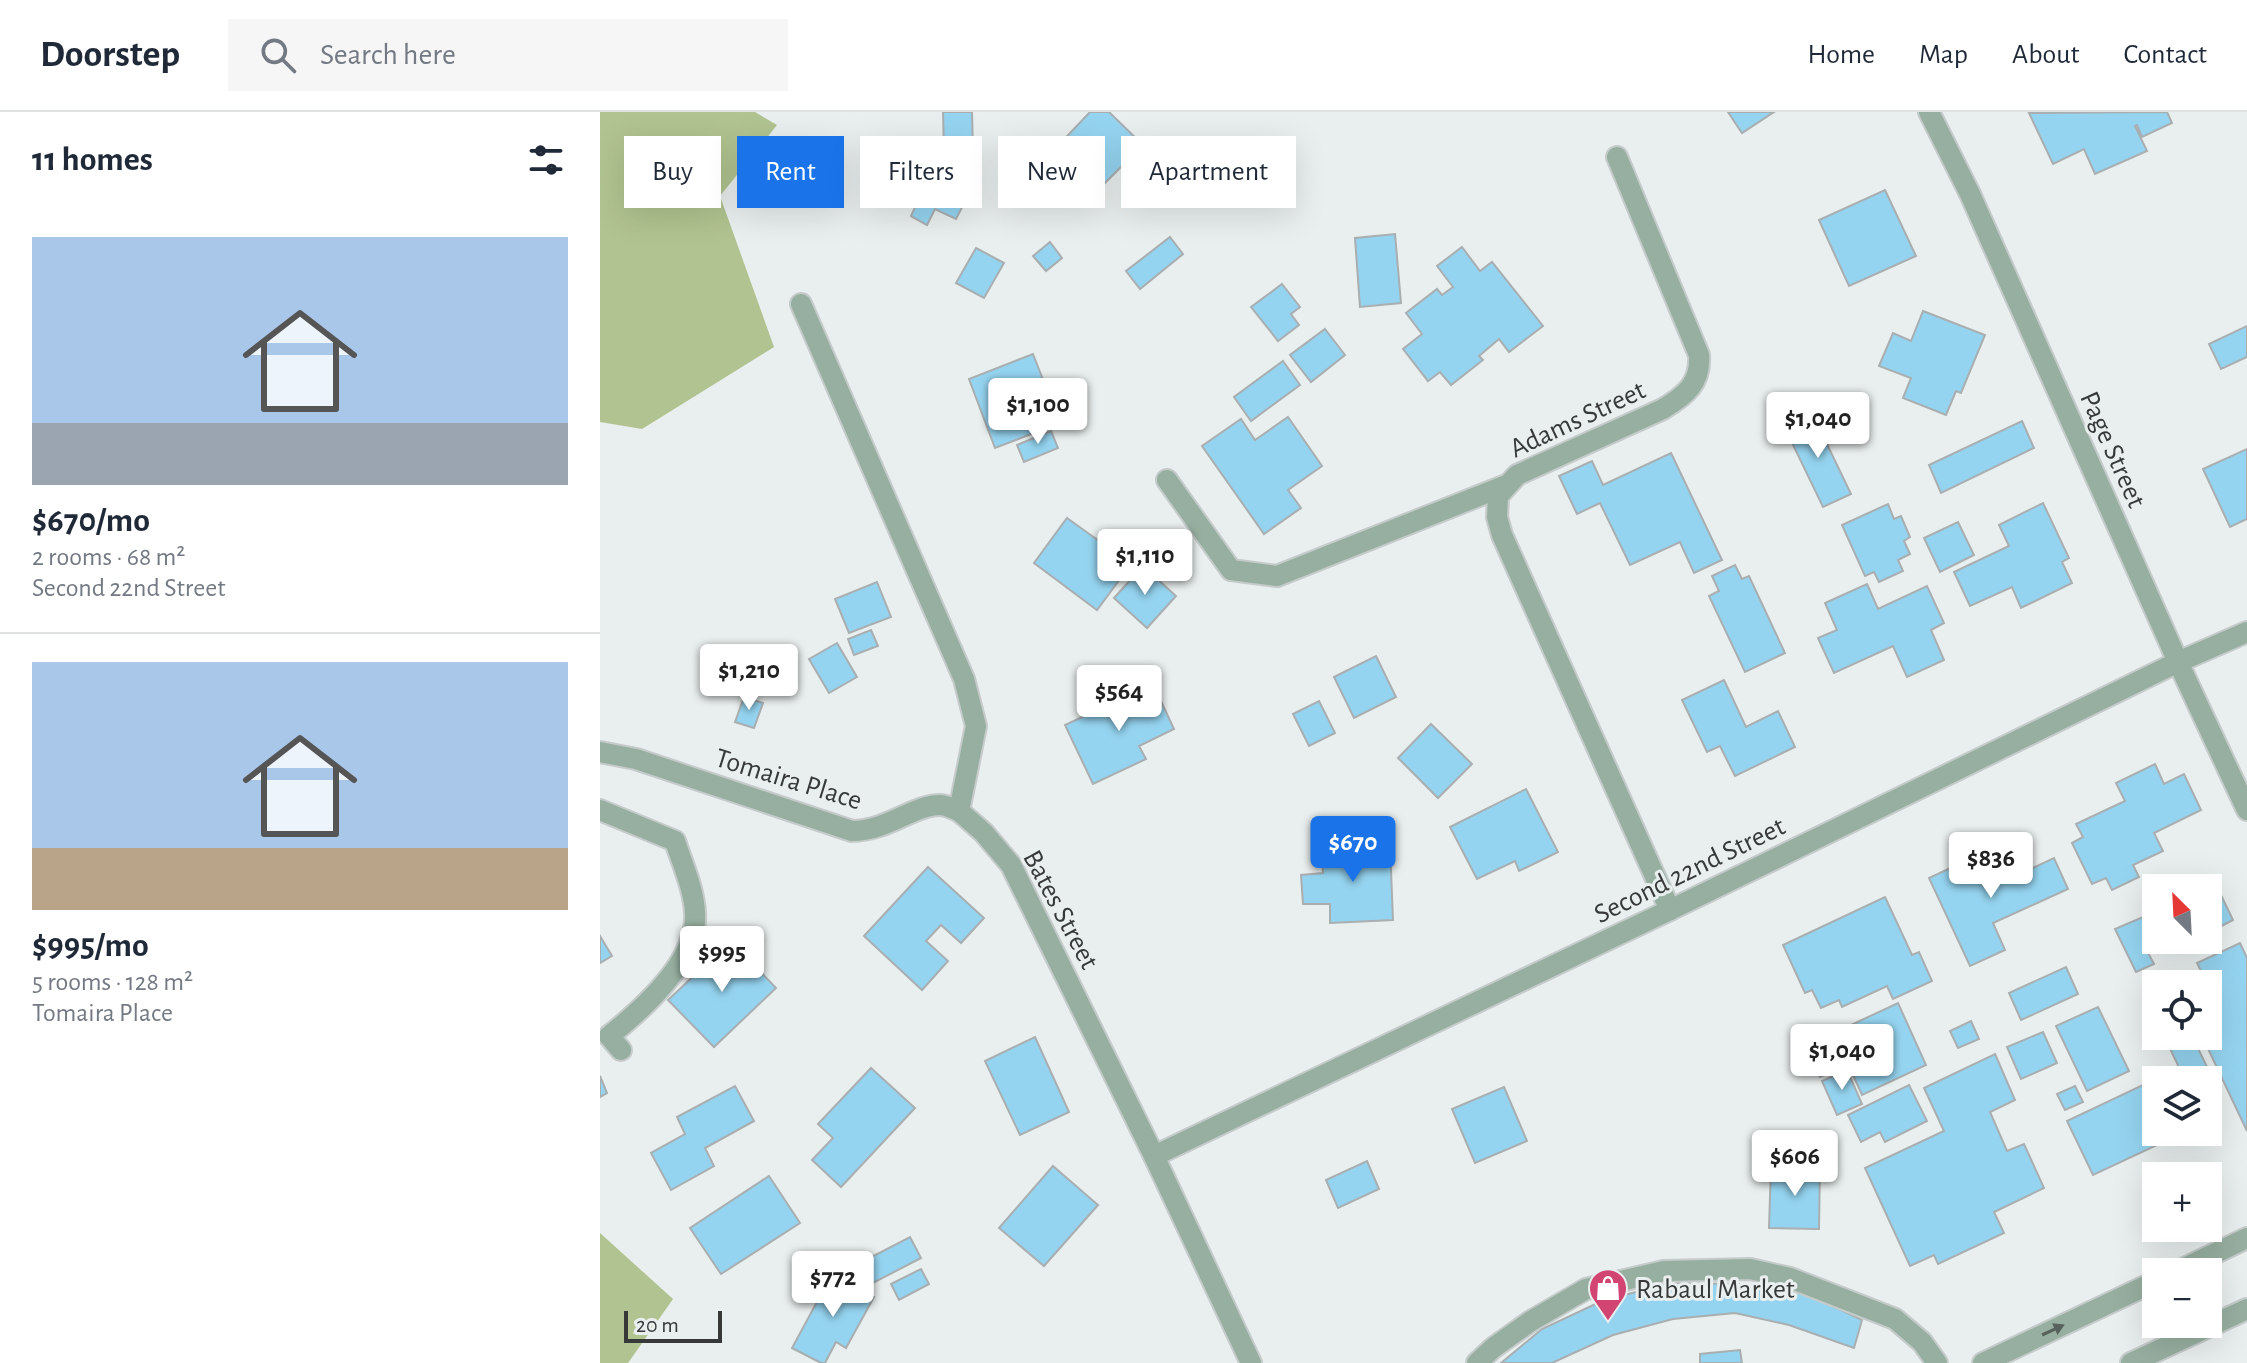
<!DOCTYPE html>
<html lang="en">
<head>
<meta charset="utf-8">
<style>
	body { margin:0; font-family:"Alegreya Sans",sans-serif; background:#f6f6f7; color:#1f2937; height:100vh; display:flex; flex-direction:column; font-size:30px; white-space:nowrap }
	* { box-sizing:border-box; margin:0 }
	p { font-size:26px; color:#747a83 }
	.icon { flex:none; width:44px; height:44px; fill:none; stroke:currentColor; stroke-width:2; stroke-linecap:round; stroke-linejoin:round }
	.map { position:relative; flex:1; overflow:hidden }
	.sheet { display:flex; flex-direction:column; background:#fff; width:600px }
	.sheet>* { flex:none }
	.top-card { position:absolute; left:24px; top:24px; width:760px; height:72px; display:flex; gap:16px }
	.needle { width:52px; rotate:336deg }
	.buttons { position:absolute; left:1542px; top:762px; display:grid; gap:16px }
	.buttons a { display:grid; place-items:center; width:80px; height:80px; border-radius:0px; background:#fff; box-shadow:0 8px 32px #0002; font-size:40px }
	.scale { position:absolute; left:24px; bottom:20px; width:98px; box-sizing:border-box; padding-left:8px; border:4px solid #363938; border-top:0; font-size:22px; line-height:28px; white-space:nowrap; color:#363938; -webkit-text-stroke:6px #e9efee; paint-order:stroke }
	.price { position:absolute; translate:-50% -68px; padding:0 18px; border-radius:8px; background:#fff; color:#222; font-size:26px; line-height:52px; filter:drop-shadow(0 2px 4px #0008) }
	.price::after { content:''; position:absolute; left:50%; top:48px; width:24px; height:18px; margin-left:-12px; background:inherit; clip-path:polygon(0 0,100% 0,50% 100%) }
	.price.current { background:#1a73e8; color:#fff }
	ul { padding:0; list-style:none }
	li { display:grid; align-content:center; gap:16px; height:424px; padding:0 32px }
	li+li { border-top:2px solid #e0e1e3 }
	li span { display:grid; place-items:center; height:248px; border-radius:0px; color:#555 }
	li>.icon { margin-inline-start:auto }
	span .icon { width:144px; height:144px; fill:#fffc; stroke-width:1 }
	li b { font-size:34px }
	h2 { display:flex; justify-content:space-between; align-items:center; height:96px; padding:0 32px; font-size:34px }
	.tag { padding:0 28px; border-radius:0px; background:#fff; box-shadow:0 8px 32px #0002; font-size:28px; line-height:72px }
	.tag.current { background:#1a73e8; color:#fff }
	header { display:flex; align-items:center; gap:48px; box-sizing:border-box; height:112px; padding:0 40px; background:#fff; border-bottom:2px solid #e0e1e3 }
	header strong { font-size:38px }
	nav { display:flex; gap:44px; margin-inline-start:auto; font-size:28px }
	.search { width:560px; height:72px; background:#f6f6f7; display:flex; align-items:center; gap:20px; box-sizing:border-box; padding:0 28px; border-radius:0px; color:#747a83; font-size:30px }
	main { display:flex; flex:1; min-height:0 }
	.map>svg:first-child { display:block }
	.green { fill:#b1c390 }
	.building { fill:#95d4f0; stroke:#a9aeb0; stroke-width:2 }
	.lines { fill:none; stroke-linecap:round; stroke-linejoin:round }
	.minor-casing { stroke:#c5cbca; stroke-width:24 }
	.tertiary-casing { stroke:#c5cbca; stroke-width:24 }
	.minor { stroke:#97afa0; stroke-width:20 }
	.tertiary { stroke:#97afa0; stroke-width:20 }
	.oneway { fill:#58625c }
	.labels { text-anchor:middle; stroke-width:6; stroke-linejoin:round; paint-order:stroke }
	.street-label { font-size:28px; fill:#363938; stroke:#e9efee }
	.poi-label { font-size:28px; fill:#363938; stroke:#e9efee; text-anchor:start }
</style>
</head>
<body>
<header>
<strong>Doorstep</strong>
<div class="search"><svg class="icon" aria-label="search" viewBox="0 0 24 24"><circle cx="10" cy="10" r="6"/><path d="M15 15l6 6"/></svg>Search here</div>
<nav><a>Home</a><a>Map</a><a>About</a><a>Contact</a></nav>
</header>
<main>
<section class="sheet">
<h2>11 homes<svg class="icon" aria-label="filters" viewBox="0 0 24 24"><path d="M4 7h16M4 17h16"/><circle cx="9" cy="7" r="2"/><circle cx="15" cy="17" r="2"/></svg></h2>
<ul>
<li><span style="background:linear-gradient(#a9c7e8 75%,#9aa5b1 0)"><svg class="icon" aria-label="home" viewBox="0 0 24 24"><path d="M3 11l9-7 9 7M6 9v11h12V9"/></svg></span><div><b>$670/mo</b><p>2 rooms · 68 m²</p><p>Second 22nd Street</p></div></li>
<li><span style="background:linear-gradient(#a9c7e8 75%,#b9a48a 0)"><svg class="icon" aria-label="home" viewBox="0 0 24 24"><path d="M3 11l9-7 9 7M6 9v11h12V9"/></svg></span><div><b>$995/mo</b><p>5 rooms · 128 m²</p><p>Tomaira Place</p></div></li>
</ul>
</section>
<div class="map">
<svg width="1647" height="1251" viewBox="0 0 1647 1251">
	<rect width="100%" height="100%" fill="#e9efee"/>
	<g class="green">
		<polygon points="0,0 155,0 177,13 120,84 174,235 42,317 0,310"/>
		<polygon points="0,1121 73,1187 28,1251 0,1251"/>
	</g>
	<g class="building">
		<polygon points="343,0 372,0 373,39 344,40"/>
		<polygon points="490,0 509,0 543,33 496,80 453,39"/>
		<polygon points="1128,0 1174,0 1142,21"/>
		<polygon points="1567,0 1572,11 1542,25 1537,13 1535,14 1547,39 1495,62 1484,37 1453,52 1429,1"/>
		<polygon points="320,56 370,80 356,107 335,97 327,113 311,104 318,89 307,83"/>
		<polygon points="1285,78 1316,144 1249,174 1219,108"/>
		<polygon points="795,122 801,191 760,195 755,126"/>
		<polygon points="570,125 583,142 540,177 526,159"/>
		<polygon points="450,130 462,146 446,159 433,144"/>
		<polygon points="862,135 880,159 892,150 943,214 909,240 899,227 879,244 883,248 851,273 840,260 828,269 803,237 822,222 806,201 837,177 842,183 853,175 837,154"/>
		<polygon points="376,136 404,151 384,186 356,171"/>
		<polygon points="682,172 700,195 691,202 699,213 678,229 651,195"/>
		<polygon points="1323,199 1385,223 1361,281 1356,279 1346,303 1303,286 1311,266 1279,254 1293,221 1311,229"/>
		<polygon points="1647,214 1647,245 1621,257 1609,232"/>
		<polygon points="725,217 745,243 711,270 690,243"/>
		<polygon points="433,242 460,311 395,336 369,267"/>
		<polygon points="683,249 700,273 651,309 634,285"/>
		<polygon points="1212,301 1251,382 1223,395 1184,314"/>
		<polygon points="688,305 722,354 688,378 701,396 664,422 602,334 641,307 655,328"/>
		<polygon points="1422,309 1434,336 1341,381 1329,353"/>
		<polygon points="451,319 458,336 424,350 417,333"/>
		<polygon points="1647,337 1647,407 1630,415 1603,357"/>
		<polygon points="1071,341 1122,448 1094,461 1080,430 1030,453 1000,391 977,402 959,364 992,349 1003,373"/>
		<polygon points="1443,391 1469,446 1462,450 1472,471 1421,496 1412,475 1370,494 1354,460 1409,434 1399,413"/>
		<polygon points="1288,392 1294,407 1301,404 1310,425 1304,429 1310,442 1298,448 1303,459 1279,470 1274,460 1265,464 1242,413"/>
		<polygon points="467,406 531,452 497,498 434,451"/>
		<polygon points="1358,410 1374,443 1340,460 1324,426"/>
		<polygon points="1135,453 1142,467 1149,464 1185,541 1145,560 1109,484 1119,479 1112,464"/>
		<polygon points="543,454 576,484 547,516 514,486"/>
		<polygon points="277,470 291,505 249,521 235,487"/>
		<polygon points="1267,472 1278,497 1327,474 1344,511 1331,518 1344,548 1307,565 1293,534 1234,561 1218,526 1237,518 1225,491"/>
		<polygon points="271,518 278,534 254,543 248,527"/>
		<polygon points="237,531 257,565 229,581 209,547"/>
		<polygon points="776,544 796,585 754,606 734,565"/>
		<polygon points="1124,568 1146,615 1178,599 1195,635 1135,664 1120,634 1107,640 1082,588"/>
		<polygon points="553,572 574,617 539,634 546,647 493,672 465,613"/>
		<polygon points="144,585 163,591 154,616 135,610"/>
		<polygon points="719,589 735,621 709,634 693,602"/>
		<polygon points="831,612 872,652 838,686 798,646"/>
		<polygon points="1555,652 1564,672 1584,662 1601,698 1554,721 1563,739 1533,753 1539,765 1512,778 1506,766 1492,772 1472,731 1483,725 1476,712 1525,689 1516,671"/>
		<polygon points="926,677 958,740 919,759 915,749 877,767 850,715"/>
		<polygon points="790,733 793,808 730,811 730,792 703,792 701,763 723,761 722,736"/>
		<polygon points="1376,744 1381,757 1409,744 1418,763 1454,746 1468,777 1393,811 1405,838 1370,854 1329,766"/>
		<polygon points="328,755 384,806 361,831 341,813 326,829 348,849 322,878 264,824"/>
		<polygon points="1621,783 1633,808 1608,821 1608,789"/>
		<polygon points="1285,785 1312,843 1319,840 1332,869 1293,887 1287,874 1242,895 1239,888 1221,896 1212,878 1205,881 1183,833"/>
		<polygon points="1543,805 1555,830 1545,835 1554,852 1536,860 1515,817"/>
		<polygon points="0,824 12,844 0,851"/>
		<polygon points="1564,828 1593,828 1570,839"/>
		<polygon points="131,829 176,876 114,935 68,888"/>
		<polygon points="1640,831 1647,846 1647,1019 1602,924 1608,924 1608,872 1585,872 1603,863 1597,851"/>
		<polygon points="1466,855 1478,882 1421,908 1409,881"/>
		<polygon points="1556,889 1556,908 1549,893"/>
		<polygon points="1298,891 1326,953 1262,983 1234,921"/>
		<polygon points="1498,895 1529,959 1487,979 1456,914"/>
		<polygon points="1371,909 1379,927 1358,936 1350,919"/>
		<polygon points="1443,920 1457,951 1421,967 1407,935"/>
		<polygon points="1564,924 1592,924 1610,961 1594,968 1585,968"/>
		<polygon points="435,925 469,1000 420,1023 385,949"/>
		<polygon points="1395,942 1415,988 1390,1000 1407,1039 1424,1032 1444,1076 1394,1100 1404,1121 1338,1152 1334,1143 1310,1154 1265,1056 1344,1019 1324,976"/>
		<polygon points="1238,945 1242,955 1220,965 1215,955"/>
		<polygon points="271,956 315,996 241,1075 212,1048 233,1026 218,1012"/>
		<polygon points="1247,958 1262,992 1237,1003 1222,969"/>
		<polygon points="0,964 7,981 0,985"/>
		<polygon points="1547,971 1556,991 1556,1020 1569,1020 1572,1026 1493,1063 1467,1009"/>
		<polygon points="1309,973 1327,1009 1285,1030 1280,1020 1261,1030 1248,1003"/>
		<polygon points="135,974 154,1009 105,1036 114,1054 71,1078 51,1041 85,1022 77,1005"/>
		<polygon points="1475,974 1483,990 1465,998 1457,982"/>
		<polygon points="904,975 927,1029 875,1051 852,997"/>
		<polygon points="767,1049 779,1077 738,1096 726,1068"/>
		<polygon points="453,1054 498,1093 444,1154 399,1116"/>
		<polygon points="1171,1054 1220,1055 1219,1117 1169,1116"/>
		<polygon points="169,1064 200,1111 121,1162 90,1116"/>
		<polygon points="310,1125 321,1146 269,1173 258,1152"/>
		<polygon points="321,1157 329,1172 299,1188 291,1172"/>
		<polygon points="232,1162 274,1185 246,1236 236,1230 225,1251 221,1251 192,1236"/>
		<polygon points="1072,1171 1143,1172 1210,1183 1262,1208 1254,1236 1189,1213 1135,1201 1073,1207 1013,1223 952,1251 901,1251 942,1217 1004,1188"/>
		<polygon points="1140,1238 1142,1251 1100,1251 1100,1242"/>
	</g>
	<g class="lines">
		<g class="minor-casing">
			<g id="minor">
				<polyline points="1329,0 1370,82 1578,550 1647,698"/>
				<path d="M1017,45L1099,243C1101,271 1086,283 1063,297L917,363L898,384L897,405L902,423L1070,798"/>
				<polyline points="201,192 364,567 376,614 359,699 384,721 411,753 554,1044 651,1251"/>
				<polyline points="567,368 631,458 677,464 904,374"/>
				<path d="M0,640L36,647L252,719C287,719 313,693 340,693C347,693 353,697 359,699"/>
				<path d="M0,698L75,729C82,751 94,777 95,801C98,848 43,897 9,924L21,938"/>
				<polyline points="554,1044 1070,798 1578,550 1647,520"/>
				<polyline points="877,1251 893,1236 931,1209 986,1177 1064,1159 1150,1157 1190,1166 1295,1207 1322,1230 1337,1251"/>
			</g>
		</g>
		<g class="tertiary-casing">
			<g id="tertiary">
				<polyline points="1576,1160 1647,1126"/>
				<polyline points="1383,1251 1556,1169"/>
				<polyline points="1531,1251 1647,1197"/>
			</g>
		</g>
		<use href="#minor" class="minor"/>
		<use href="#tertiary" class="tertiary"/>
	</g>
	<defs><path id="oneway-solid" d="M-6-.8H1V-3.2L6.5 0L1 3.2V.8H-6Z" transform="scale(2)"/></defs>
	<use class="oneway" href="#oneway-solid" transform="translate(1453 1218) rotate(-25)"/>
	<defs>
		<g id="shop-pin" transform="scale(2)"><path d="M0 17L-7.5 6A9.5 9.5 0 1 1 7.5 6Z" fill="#d24471" stroke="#e9efee"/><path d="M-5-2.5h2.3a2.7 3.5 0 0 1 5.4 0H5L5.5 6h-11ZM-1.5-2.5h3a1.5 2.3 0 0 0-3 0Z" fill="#fff"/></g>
	</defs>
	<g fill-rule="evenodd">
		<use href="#shop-pin" x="1008" y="1176"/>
	</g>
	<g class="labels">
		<g class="street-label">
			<text transform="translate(977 306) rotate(-25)" y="10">Adams Street</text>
			<text transform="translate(1514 337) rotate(66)" y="10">Page Street</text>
			<text transform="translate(189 666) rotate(17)" y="10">Tomaira Place</text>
			<text transform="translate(1089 757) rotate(-26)" y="10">Second 22nd Street</text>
			<text transform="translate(462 797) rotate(62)" y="10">Bates Street</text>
		</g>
		<g class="poi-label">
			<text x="1036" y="1186">Rabaul Market</text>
		</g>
	</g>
</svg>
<div class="buttons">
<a><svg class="needle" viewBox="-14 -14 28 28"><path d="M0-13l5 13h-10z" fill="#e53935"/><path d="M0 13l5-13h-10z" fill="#747a83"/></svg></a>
<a><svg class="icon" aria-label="locate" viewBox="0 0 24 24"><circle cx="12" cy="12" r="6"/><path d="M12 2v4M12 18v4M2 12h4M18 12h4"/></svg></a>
<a><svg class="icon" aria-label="layers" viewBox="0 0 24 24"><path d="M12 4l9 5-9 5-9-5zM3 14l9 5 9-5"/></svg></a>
<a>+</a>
<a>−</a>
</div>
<div class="scale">20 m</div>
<b class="price" style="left:438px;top:334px">$1,100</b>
<b class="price" style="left:1218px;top:348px">$1,040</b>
<b class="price" style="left:545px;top:485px">$1,110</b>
<b class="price" style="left:149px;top:600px">$1,210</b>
<b class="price" style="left:519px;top:621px">$564</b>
<b class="price current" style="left:753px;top:772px">$670</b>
<b class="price" style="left:1391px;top:788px">$836</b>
<b class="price" style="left:122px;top:882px">$995</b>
<b class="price" style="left:1242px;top:980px">$1,040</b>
<b class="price" style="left:1195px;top:1086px">$606</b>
<b class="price" style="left:233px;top:1207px">$772</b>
<div class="top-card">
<a class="tag">Buy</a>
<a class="tag current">Rent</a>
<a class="tag">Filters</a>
<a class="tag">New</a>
<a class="tag">Apartment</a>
</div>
</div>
</main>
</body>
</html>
